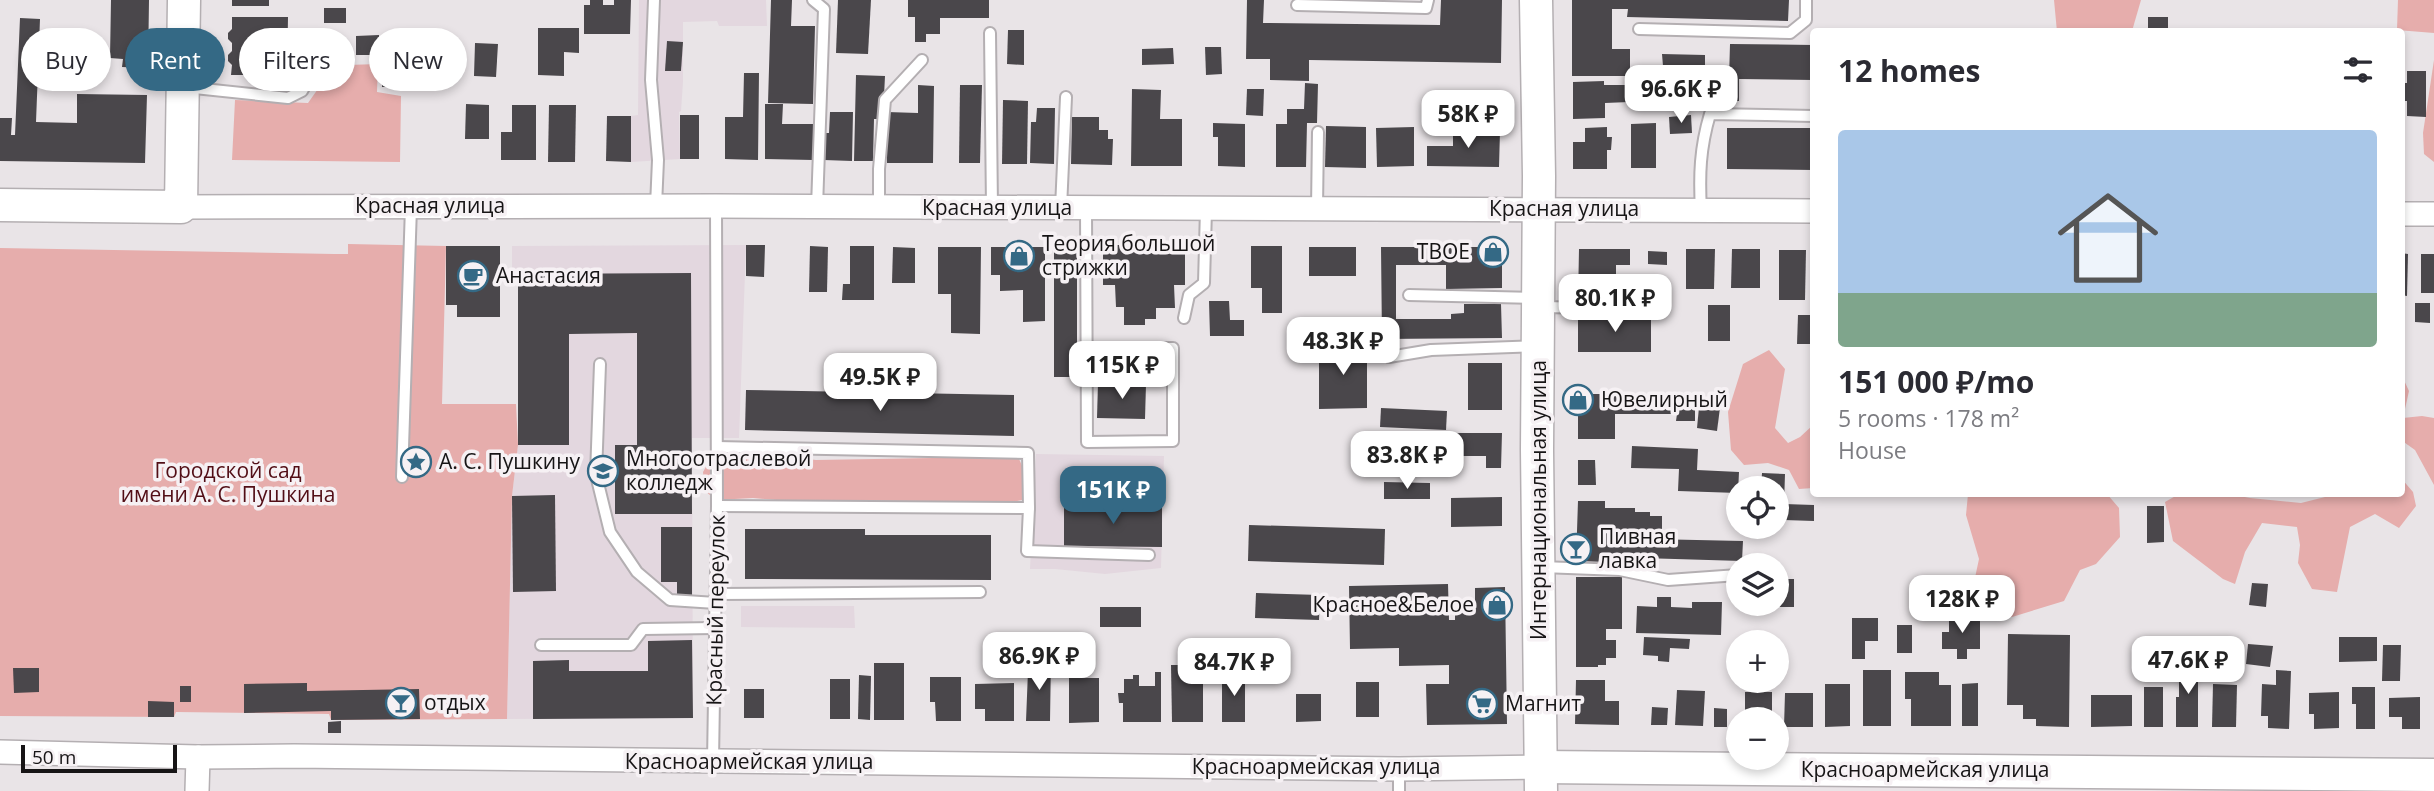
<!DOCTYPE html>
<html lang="en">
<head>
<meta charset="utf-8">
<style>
	body { margin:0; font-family:"Open Sans",sans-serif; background:#f7f7f7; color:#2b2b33; height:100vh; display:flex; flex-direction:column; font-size:26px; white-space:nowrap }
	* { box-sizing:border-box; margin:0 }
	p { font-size:23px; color:#7c7c81 }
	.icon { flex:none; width:38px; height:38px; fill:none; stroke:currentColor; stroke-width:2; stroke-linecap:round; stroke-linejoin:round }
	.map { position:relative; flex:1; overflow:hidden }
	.sheet { position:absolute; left:1810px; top:28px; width:595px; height:469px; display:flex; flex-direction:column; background:#fff; border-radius:7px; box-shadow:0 4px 10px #0003 }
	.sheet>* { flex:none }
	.guide { position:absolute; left:21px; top:28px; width:665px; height:63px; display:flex; gap:14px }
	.controls { position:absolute; left:1726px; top:476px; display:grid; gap:14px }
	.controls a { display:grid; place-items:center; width:63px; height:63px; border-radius:50%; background:#fff; box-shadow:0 4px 10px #0003; font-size:35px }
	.scale { position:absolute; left:21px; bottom:18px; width:156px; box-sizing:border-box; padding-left:7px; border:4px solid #171516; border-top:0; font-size:19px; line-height:24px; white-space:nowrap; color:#171516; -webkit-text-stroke:5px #f6f1f4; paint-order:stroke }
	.price { position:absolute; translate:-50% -60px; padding:0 16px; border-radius:14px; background:#fff; color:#222; font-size:23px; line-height:46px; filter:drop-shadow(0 2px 4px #0008) }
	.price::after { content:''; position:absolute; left:50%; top:42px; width:21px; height:16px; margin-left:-10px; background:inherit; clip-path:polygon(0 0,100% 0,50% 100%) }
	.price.on { background:#346985; color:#fff }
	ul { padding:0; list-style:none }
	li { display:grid; align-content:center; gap:14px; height:371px; padding:0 28px }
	li span { display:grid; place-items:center; height:217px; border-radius:7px; color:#555 }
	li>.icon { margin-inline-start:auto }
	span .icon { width:126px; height:126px; fill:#fffc; stroke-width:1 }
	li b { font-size:30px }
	h2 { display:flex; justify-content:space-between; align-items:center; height:84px; padding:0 28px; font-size:30px }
	.tag { padding:0 24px; border-radius:32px; background:#fff; box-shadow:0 4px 10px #0003; font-size:24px; line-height:63px }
	.tag.on { background:#346985; color:#fff }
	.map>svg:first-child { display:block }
	.built { fill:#e3d7df }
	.green { fill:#e6adac }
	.building { fill:#4a474b }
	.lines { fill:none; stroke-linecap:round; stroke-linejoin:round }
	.lane-casing { stroke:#b4afb2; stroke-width:14 }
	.street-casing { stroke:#b4afb2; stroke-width:26 }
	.secondary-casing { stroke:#b4afb2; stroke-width:35 }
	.lane { stroke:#fff; stroke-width:10 }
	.street { stroke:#fff; stroke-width:23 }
	.secondary { stroke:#fff; stroke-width:32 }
	.labels { text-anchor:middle; stroke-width:7; stroke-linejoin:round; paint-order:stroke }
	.street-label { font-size:21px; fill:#171516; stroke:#f6f1f4 }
	.poi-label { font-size:21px; fill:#171516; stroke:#f6f1f4; text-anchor:start }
	.park-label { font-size:21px; fill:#520e16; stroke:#f6f1f4 }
</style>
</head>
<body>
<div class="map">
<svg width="2434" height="791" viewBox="0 0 2434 791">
	<rect width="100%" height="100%" fill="#e9e4e7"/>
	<g class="built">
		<polygon points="639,0 766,0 767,26 719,26 717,21 683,22 683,82 681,111 679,112 680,159 631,162 631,116 638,115"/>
		<polygon points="746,245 739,438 692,438 693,718 507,719 512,496 518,445 518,274 512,273 512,246"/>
		<polygon points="1036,454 1164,456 1161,568 1105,574 1055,569 1030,569"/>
		<polygon points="741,606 854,606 855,628 741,627"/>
	</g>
	<g class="green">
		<polygon points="2054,0 2141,0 2132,31 2057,32"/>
		<polygon points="2398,0 2434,0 2434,33 2397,30"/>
		<polygon points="2434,60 2434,162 2424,154 2423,133"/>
		<polygon points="378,64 377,92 401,96 400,162 232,160 235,100 308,103 320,86 318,66"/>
		<polygon points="348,244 446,246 442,404 516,404 518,445 512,496 507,719 331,720 329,714 176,712 174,717 0,716 0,248 334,254 348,254"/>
		<polygon points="1769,350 1785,369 1775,428 1788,443 1800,437 1813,425 1813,488 1799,489 1789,470 1768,463 1744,465 1731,450 1728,412 1743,364"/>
		<polygon points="2402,376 2409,391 2403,418 2422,416 2434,418 2434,485 2415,450 2401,440"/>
		<polygon points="1016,452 1023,468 1022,500 999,505 952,507 882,501 810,503 753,498 716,500 705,491 703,472 714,453 745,458 774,455 816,460 933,458"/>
		<polygon points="2401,478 2413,492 2416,506 2399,528 2375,514 2350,527 2337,592 2312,589 2298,563 2300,545 2297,527 2262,523 2245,552 2235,584 2223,579 2173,541 2165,502 2179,494 2229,494 2250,498 2301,503 2325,497 2325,494 2401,494"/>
		<polygon points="1968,494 2016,494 2020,496 2031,494 2107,494 2119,508 2120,537 2096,564 2080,570 2064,601 2012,617 1993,613 1979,602 1973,587 1979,559 1966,515"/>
	</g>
	<g class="building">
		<polygon points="111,0 149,0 148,68 122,67 123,59 110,58"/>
		<rect x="232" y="0" width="37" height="6"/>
		<polygon points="590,0 603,0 603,5 614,5 614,0 631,0 630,34 584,34 584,5 590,5"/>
		<polygon points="771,0 792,0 791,26 815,26 813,104 768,103"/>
		<polygon points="838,0 871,0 868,54 836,53"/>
		<polygon points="908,0 989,0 989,18 940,18 940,34 926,34 926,42 915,42 915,17 908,17"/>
		<polygon points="1247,0 1264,0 1263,23 1440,25 1441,0 1502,0 1501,63 1309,60 1309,81 1270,80 1270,59 1246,59"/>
		<polygon points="1572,0 1789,0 1788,21 1627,17 1628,9 1612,9 1612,49 1630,49 1630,76 1572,76"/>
		<rect x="324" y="8" width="22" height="15"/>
		<polygon points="232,17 288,17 287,75 231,75 232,65 228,61 228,55 232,51 232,43 228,39 228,33 232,29"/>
		<rect x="2148" y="17" width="20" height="15"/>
		<polygon points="20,18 40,19 36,122 77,123 77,94 147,95 145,163 0,161 0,118 12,118 11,135 15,135"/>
		<polygon points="538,28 579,28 579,53 564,52 564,76 538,75"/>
		<rect x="1894" y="29" width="37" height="3"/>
		<polygon points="1008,30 1024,30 1024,65 1007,64"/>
		<polygon points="379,35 379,55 356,55 356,36"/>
		<polygon points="667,41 683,42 681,71 665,71"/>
		<polygon points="475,43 498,44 496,77 474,76"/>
		<polygon points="1730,44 1813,45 1813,80 1739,79 1739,101 1711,101 1711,78 1729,79"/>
		<polygon points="1205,47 1221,47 1222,74 1206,75"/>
		<polygon points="1173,48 1174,64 1142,65 1142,49"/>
		<polygon points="1662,54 1705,55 1705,79 1644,78 1644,66 1663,66"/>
		<polygon points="382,71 404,71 405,87 382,87"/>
		<polygon points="2407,71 2426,71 2426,117 2407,116 2407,101 2401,101 2401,83 2407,83"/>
		<polygon points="744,73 759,73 758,160 725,159 725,117 743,117"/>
		<polygon points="856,75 885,76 884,96 879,96 878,119 874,119 873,161 854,161"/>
		<polygon points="1604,81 1604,85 1629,85 1629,102 1605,103 1605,118 1573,119 1573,82"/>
		<polygon points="1701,81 1702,97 1687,98 1686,82"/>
		<polygon points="1305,83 1318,84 1317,123 1307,123 1306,167 1276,167 1276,124 1287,124 1287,109 1304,109"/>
		<polygon points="918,85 934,86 933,163 887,163 887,112 918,113"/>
		<polygon points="960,85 982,85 980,163 959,163"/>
		<polygon points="1132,89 1161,90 1160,119 1182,119 1182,166 1131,166"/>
		<polygon points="1247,89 1264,89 1263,116 1246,115"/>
		<polygon points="1003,100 1028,101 1027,164 1002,164"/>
		<polygon points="466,104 489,105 489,139 465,139"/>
		<polygon points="765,104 783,104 782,124 813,124 813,160 765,159"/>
		<polygon points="512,105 536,105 536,160 501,160 501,132 512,132"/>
		<polygon points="549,105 576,105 575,162 548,162"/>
		<polygon points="1037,108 1055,108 1054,164 1030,163 1031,122 1036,122"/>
		<polygon points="830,112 853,112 852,161 824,160 825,133 829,133"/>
		<rect x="680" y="115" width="19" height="44"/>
		<polygon points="1691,115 1692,133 1670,134 1669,117"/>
		<polygon points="607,116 631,116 631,162 606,161"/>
		<polygon points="1072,117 1099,117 1099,130 1108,130 1108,139 1113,139 1112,165 1071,164"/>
		<polygon points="1213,123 1245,124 1245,167 1218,166 1218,137 1213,137"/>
		<polygon points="1656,123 1656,168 1631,168 1631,124"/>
		<polygon points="1326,126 1366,127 1366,168 1325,167"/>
		<polygon points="1414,127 1414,166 1377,167 1376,128"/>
		<polygon points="1607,127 1607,137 1612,137 1611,150 1607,150 1607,169 1573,169 1573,142 1585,142 1585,128"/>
		<polygon points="1727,128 1813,128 1813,170 1727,169"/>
		<polygon points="1453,130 1500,131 1499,167 1427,166 1427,146 1453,146"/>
		<polygon points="746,245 765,245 764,277 746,276"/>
		<polygon points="1103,245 1185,245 1185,285 1174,285 1175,308 1156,308 1156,319 1145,319 1145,325 1124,325 1124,307 1116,307 1115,285 1103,285"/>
		<polygon points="446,246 500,246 500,317 457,317 457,305 446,305"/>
		<polygon points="810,246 828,247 827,292 809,292"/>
		<polygon points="850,246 874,246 874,300 842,300 843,284 850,284"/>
		<rect x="1054" y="246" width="23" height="131"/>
		<polygon points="1251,246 1282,246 1282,313 1262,313 1262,288 1251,288"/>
		<polygon points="893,247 915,248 915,283 892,283"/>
		<polygon points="938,247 981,247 980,334 951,333 951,294 938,294"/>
		<polygon points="991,247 1045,247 1045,321 1023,322 1023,290 1000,291 1000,275 991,275"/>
		<rect x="1309" y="247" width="47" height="29"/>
		<polygon points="1381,247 1502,247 1502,288 1446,289 1446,265 1396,265 1396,319 1451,319 1451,314 1464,313 1464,304 1501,304 1502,338 1382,339"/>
		<polygon points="1579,249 1630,249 1630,265 1616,265 1616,301 1578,301"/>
		<polygon points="1686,249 1715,249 1714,289 1686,289"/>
		<polygon points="1732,249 1760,249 1760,288 1731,288"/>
		<polygon points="1779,250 1806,250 1805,300 1779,300"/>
		<polygon points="1648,251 1667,252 1667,265 1648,264"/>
		<polygon points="2401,253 2408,254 2407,296 2401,295"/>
		<rect x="2421" y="254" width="13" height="39"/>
		<polygon points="691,273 692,514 615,514 615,445 637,445 637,333 569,334 569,445 518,445 518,274"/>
		<polygon points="1209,301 1229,301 1230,320 1244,320 1244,336 1210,336"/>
		<polygon points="2415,303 2430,303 2430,323 2415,322"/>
		<rect x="1708" y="305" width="22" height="36"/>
		<polygon points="1798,315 1813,315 1813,344 1797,344"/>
		<rect x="1578" y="316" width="73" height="36"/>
		<polygon points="1319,346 1367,346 1367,408 1319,409"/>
		<rect x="1468" y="363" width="34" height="47"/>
		<polygon points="1098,383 1146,384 1145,419 1097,418"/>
		<polygon points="746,390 1014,395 1014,436 745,430"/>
		<polygon points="1578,394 1695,394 1695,421 1676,421 1677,414 1615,414 1615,439 1578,439"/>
		<polygon points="1700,397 1721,400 1717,431 1697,428"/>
		<polygon points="1381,408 1447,411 1446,430 1380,427"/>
		<polygon points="1427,433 1502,433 1501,468 1486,468 1486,456 1427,456"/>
		<polygon points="1632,446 1698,449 1697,470 1739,472 1738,493 1678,491 1679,469 1631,468"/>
		<polygon points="1578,460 1595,460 1596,485 1578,485"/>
		<polygon points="1762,473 1785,474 1784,504 1814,505 1814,521 1784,520 1783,525 1776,525 1776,488 1761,488"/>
		<polygon points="1384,482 1430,483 1430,499 1384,499"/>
		<polygon points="555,495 556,591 513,592 512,496"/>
		<polygon points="1502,497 1502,526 1451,527 1451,498"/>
		<polygon points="1578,501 1605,501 1605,508 1635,508 1635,512 1650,512 1650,516 1662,516 1662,535 1650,535 1650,539 1743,541 1742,561 1608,557 1608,562 1576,561"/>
		<polygon points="1064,505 1162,506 1162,547 1064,546"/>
		<polygon points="2147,506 2164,506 2164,542 2147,543"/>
		<polygon points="1249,525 1385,529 1384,565 1248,561"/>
		<polygon points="661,527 692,527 692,595 677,595 677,582 661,582"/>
		<polygon points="745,529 865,529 865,535 991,535 991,580 745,579"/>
		<polygon points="1576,577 1622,577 1622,629 1606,629 1606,640 1616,640 1616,658 1606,658 1606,665 1598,665 1598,667 1576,667"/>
		<polygon points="1776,579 1794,579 1794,607 1775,607"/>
		<polygon points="2252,583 2268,584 2266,607 2249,605"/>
		<polygon points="1448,584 1449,620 1455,620 1455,605 1475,604 1475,588 1505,587 1507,724 1427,725 1426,684 1449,684 1449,665 1399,666 1399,648 1350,649 1349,586"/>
		<polygon points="1256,593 1320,595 1319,620 1255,618"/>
		<polygon points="1657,597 1671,597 1671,607 1692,608 1692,602 1722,602 1721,635 1636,633 1637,606 1657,607"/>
		<rect x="1100" y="607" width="41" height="20"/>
		<polygon points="1949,616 1980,616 1980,649 1967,649 1967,659 1957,659 1957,649 1942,649 1942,632 1949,632"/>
		<polygon points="1852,618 1878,618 1878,641 1865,641 1865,659 1852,659"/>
		<rect x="1897" y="625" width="15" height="28"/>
		<polygon points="2008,634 2070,635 2069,727 2036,726 2036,719 2023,719 2023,705 2007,705"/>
		<polygon points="1644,637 1690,639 1689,649 1670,648 1669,662 1658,661 1658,656 1643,655"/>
		<polygon points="2339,637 2377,637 2377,661 2339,662"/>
		<polygon points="692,640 693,718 533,719 533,661 569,660 569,671 648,671 648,641"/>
		<polygon points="2248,644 2273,646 2270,667 2246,664"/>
		<polygon points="2383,645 2401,645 2400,681 2382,681"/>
		<polygon points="1038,657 1051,657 1050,721 1026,721 1028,671 1037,671"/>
		<polygon points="2179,662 2198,662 2198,727 2176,727 2176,697 2179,697"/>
		<rect x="874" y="663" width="30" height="57"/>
		<polygon points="1171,665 1203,665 1203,722 1172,722"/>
		<polygon points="13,668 39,668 39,692 14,693"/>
		<rect x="1863" y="670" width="28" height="56"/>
		<polygon points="2276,670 2291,671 2289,729 2268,728 2268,716 2261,716 2262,684 2276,685"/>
		<polygon points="1155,672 1161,672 1161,722 1123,722 1123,703 1119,703 1118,693 1124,693 1124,679 1133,679 1133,675 1139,675 1139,686 1155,686"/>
		<polygon points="1905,672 1939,672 1939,685 1951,685 1951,726 1911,726 1911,699 1905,699"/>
		<rect x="1222" y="674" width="23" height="48"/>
		<polygon points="859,675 871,676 870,720 858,719"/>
		<polygon points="930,677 961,677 961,721 936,721 935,702 930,702"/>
		<polygon points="1069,678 1099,678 1099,722 1069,723"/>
		<rect x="830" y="679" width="20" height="40"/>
		<polygon points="1576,680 1605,680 1605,701 1619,701 1619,725 1575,724"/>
		<rect x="1356" y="682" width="23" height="35"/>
		<polygon points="307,683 307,691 419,689 420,719 331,720 331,711 244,713 244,684"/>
		<polygon points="1014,683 1014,721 985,721 985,709 975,709 975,684"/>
		<polygon points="1978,683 1978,726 1962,726 1962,684"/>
		<polygon points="1825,684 1850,684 1850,726 1825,727"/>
		<polygon points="2213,684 2237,685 2236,727 2212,727"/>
		<rect x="180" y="686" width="11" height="16"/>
		<rect x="2144" y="687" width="19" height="40"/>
		<polygon points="2352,687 2375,687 2375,729 2356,729 2356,704 2352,704"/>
		<rect x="744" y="689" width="20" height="29"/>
		<polygon points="1677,690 1705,691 1703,726 1675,725"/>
		<rect x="1745" y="692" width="27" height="27"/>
		<polygon points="2339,692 2339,728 2314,729 2314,714 2309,714 2309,693"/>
		<polygon points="1785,693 1813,693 1813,727 1784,727"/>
		<polygon points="1296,694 1321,694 1321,721 1296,722"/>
		<polygon points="2091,695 2132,695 2132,726 2091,727"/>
		<polygon points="2420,697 2420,729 2402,729 2402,717 2389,717 2389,698"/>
		<polygon points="148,701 174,702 174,717 148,717"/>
		<polygon points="1652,707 1668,708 1667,725 1651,725"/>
		<polygon points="1714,708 1727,709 1727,727 1714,727"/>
		<polygon points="341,721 341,733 328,733 328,722"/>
	</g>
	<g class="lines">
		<g class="lane-casing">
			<g id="lane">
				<polyline points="654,0 651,80 658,160 656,206"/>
				<polyline points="813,0 824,9 817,207"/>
				<polyline points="1297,5 1426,8 1428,0"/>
				<polyline points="1639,29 1790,33 1806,20 1806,0"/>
				<polyline points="990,33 992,208"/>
				<polyline points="185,87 288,98 302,91 306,84 306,36"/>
				<polyline points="879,207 879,169 885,100 922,60"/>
				<polyline points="1061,208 1066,97"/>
				<polyline points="1086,208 1087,442 1173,441 1173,348 1087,349"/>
				<polyline points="1317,209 1318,132"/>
				<path d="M1701,210C1699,175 1700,148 1710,114L1813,116"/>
				<polyline points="1409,295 1536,298"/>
				<polyline points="1542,307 1647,309"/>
				<polyline points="1184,318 1189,295 1204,283 1206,209"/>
				<polyline points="1389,357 1431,350 1536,346"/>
				<polyline points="600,364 596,475 610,532 637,572 670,600 716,603"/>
				<polyline points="717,447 1028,453 1029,508"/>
				<polyline points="402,477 411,207"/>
				<polyline points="717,506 1029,508 1027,551 1149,555"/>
				<polyline points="1542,567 1620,570 1668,580 1738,575"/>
				<polyline points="716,594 980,592"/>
				<polyline points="541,645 631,645 643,629 715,628"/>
				<polyline points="713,762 717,506 716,206"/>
				<polyline points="1399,769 1399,791"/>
			</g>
		</g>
		<g class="street-casing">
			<g id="street">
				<polyline points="181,207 716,206 1813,211"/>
				<polyline points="2401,214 2434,214"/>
				<polyline points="0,752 198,757 294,756 1399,769 1540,767"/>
				<polyline points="197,791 198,757"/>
			</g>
		</g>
		<g class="secondary-casing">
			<g id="secondary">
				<polyline points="1536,0 1539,176 1537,450 1541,791"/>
				<polyline points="0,205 181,207 184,0"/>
				<polyline points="1540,767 2434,775"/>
			</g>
		</g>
		<use href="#lane" class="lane"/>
		<use href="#street" class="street"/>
		<use href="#secondary" class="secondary"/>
	</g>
	<defs>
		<g id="shop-ring" transform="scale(1.575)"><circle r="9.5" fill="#f6f1f4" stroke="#346985" stroke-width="1.5"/><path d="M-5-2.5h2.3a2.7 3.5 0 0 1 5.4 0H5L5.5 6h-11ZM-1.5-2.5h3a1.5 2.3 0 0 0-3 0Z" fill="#346985"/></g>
		<g id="cafe-ring" transform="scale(1.575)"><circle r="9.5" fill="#f6f1f4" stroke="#346985" stroke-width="1.5"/><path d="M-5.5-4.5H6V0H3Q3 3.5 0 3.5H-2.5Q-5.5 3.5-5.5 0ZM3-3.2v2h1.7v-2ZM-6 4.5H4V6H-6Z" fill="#346985"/></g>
		<g id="sight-ring" transform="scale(1.575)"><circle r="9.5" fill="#f6f1f4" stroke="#346985" stroke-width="1.5"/><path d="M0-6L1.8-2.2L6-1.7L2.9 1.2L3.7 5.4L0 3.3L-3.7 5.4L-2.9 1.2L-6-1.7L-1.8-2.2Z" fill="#346985"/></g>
		<g id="university-ring" transform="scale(1.575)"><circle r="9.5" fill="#f6f1f4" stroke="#346985" stroke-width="1.5"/><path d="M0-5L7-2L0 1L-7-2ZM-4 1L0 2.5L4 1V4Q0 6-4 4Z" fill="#346985"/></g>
		<g id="bar-ring" transform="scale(1.575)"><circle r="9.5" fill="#f6f1f4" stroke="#346985" stroke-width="1.5"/><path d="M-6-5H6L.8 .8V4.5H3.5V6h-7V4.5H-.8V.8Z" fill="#346985"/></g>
		<g id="supermarket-ring" transform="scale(1.575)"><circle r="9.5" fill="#f6f1f4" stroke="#346985" stroke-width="1.5"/><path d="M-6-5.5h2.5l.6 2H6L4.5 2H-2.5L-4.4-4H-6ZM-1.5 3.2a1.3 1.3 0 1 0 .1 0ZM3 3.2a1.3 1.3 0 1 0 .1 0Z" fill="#346985"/></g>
	</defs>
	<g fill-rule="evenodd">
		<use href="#shop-ring" x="1493" y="252"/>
		<use href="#shop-ring" x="1019" y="256"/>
		<use href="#cafe-ring" x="473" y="276"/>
		<use href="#shop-ring" x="1578" y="400"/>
		<use href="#sight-ring" x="416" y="462"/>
		<use href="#university-ring" x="603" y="471"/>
		<use href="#bar-ring" x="1576" y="549"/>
		<use href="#shop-ring" x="1497" y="605"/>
		<use href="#bar-ring" x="401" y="703"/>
		<use href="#supermarket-ring" x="1482" y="704"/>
	</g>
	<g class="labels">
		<g class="street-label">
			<text x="430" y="213">Красная улица</text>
			<text x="997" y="215">Красная улица</text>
			<text x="1564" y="216">Красная улица</text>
			<text transform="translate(1539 500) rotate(-90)" y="7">Интернациональная улица</text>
			<text transform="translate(716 610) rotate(-89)" y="7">Красный переулок</text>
			<text x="749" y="769">Красноармейская улица</text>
			<text x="1316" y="774">Красноармейская улица</text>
			<text x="1925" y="777">Красноармейская улица</text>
		</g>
		<g class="poi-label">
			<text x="1042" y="251">Теория большой<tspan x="1042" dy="24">стрижки</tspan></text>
			<text x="1470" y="259" text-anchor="end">ТВОЕ</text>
			<text x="496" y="283">Анастасия</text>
			<text x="1601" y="407">Ювелирный</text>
			<text x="626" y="466">Многоотраслевой<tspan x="626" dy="24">колледж</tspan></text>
			<text x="439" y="469">А. С. Пушкину</text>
			<text x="1599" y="544">Пивная<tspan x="1599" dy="24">лавка</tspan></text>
			<text x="1474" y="612" text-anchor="end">Красное&amp;Белое</text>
			<text x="424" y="710">отдых</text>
			<text x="1505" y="711">Магнит</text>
		</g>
		<g class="park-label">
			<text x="228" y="478">Городской сад<tspan x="228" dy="24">имени А. С. Пушкина</tspan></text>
		</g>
	</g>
</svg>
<div class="controls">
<a><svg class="icon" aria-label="locate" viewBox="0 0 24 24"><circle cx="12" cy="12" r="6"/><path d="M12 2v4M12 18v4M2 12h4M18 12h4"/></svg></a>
<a><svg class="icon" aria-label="layers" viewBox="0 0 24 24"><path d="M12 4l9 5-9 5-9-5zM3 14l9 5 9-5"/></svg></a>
<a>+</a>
<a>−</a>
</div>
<div class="scale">50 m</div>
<b class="price" style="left:1681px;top:125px">96.6K ₽</b>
<b class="price" style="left:1468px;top:150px">58K ₽</b>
<b class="price" style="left:1615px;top:334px">80.1K ₽</b>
<b class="price" style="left:1343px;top:377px">48.3K ₽</b>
<b class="price" style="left:1122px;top:401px">115K ₽</b>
<b class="price" style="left:880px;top:413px">49.5K ₽</b>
<b class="price" style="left:1407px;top:491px">83.8K ₽</b>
<b class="price on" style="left:1113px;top:526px">151K ₽</b>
<b class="price" style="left:1962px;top:635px">128K ₽</b>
<b class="price" style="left:1039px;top:692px">86.9K ₽</b>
<b class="price" style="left:2188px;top:696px">47.6K ₽</b>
<b class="price" style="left:1234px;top:698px">84.7K ₽</b>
<div class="guide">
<a class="tag">Buy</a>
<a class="tag on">Rent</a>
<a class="tag">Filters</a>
<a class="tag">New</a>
</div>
<section class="sheet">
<h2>12 homes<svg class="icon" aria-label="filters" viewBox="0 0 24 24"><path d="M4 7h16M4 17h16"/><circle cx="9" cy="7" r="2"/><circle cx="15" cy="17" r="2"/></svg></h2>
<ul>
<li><span style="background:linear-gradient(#a9c7e8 75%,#7fa58c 0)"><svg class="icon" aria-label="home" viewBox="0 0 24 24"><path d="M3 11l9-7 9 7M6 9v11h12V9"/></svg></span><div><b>151 000 ₽/mo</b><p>5 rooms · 178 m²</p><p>House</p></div></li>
</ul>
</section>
</div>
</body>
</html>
